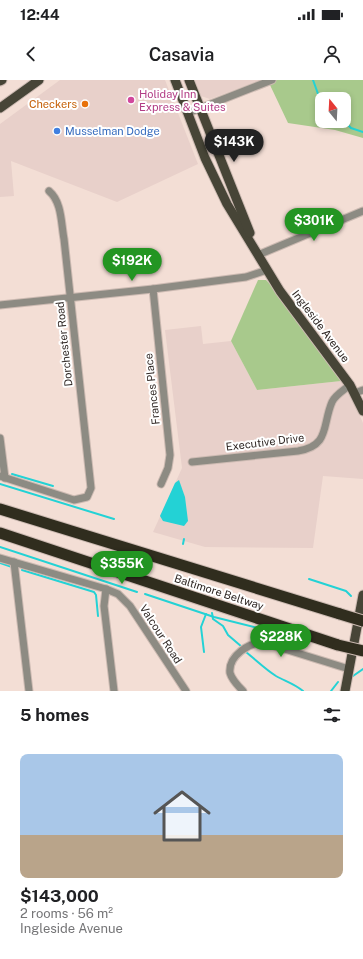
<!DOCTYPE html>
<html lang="en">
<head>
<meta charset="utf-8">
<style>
	body { margin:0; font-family:"Public Sans",sans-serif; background:#f2f2f2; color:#202124; height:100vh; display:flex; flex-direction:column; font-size:15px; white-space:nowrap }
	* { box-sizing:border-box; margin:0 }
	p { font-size:13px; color:#757577 }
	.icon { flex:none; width:22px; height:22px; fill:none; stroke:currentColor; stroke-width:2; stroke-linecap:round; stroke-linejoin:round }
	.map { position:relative; height:611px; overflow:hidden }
	.panel { display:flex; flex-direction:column; background:#fff; flex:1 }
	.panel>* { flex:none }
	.needle { width:26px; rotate:342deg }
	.controls { position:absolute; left:315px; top:12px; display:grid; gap:8px }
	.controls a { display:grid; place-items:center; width:36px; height:36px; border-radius:8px; background:#fff; box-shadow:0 2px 6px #0003; font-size:20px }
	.price { position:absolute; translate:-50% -34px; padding:0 9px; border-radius:14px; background:#239522; color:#fff; font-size:13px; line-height:26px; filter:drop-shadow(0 1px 2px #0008) }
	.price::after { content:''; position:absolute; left:50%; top:24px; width:12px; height:9px; margin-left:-6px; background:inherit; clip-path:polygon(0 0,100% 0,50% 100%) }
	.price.active { background:#222; color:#fff }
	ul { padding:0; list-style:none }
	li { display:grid; align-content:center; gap:8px; height:212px; padding:0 20px }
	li+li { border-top:1px solid #e0e0e0 }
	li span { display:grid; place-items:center; height:124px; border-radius:8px; color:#555 }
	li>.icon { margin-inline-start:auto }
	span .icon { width:72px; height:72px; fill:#fffc; stroke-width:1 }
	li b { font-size:17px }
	h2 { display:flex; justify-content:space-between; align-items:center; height:48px; padding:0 20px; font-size:17px }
	.status { display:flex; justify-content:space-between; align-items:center; height:28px; padding:0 20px; background:#fff; direction:ltr }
	.status svg { height:11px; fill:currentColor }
	header { display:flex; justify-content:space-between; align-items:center; height:52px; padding:0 20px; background:#fff; font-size:18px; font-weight:600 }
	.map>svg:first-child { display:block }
	.commercial { fill:#e8d0ca }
	.green { fill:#a8c98c; fill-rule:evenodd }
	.water { fill:#23d2d5 }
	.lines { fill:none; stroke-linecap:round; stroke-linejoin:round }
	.stream { stroke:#23d2d5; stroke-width:2 }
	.minor-casing { stroke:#ccbab2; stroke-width:9 }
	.major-casing { stroke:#ccbab2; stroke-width:11 }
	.highway-casing { stroke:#ccbab2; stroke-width:13 }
	.minor { stroke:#8d8b83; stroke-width:7 }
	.major { stroke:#474537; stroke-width:9 }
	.highway { stroke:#302d1e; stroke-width:11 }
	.highway-bridge-casing { stroke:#ccbab2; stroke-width:13; stroke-linecap:butt }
	.highway-bridge { stroke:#302d1e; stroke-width:11 }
	.hotel-dot { fill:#d1479c; stroke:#fff; stroke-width:1.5 }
	.food-dot { fill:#e8710a; stroke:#fff; stroke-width:1.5 }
	.shop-dot { fill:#3f7fe0; stroke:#fff; stroke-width:1.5 }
	.labels { text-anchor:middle; stroke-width:4; stroke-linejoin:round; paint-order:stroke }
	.hotel-label { font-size:11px; fill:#b23c85; stroke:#fff; text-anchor:start }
	.food-label { font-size:11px; fill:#c56008; stroke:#fff; text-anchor:end }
	.shop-label { font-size:11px; fill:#366cbe; stroke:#fff; text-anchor:start }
	.street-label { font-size:11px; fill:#302825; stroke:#fff }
</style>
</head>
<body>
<div class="status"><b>12:44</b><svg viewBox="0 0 49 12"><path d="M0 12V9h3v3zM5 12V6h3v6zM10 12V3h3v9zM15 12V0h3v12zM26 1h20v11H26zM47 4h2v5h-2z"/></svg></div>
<header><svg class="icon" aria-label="back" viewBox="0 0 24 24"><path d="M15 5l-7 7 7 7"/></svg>Casavia<svg class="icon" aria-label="person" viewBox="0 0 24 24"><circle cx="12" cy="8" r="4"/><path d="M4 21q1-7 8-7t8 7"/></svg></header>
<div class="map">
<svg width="363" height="611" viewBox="0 0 363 611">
	<rect width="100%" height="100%" fill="#f3ded5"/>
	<g class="commercial">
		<polygon points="60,0 165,0 198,84 117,122 11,81 14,116 0,117 0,44"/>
		<polygon points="195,0 261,0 210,19 201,16"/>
		<polygon points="201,246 203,264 231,261 257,310 341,301 351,315 363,343 363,399 323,396 313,468 205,467 153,452 182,388 165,250"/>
	</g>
	<g class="green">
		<path d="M276,0H363V58L335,50L288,43L270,5ZM322,19H344V41H322Z"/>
		<polygon points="258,200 266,200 270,204 341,301 257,310 231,261"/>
	</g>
	<polygon class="water" points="179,400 185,417 188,441 184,446 163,441 160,436 175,403"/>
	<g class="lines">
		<g class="stream">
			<polyline points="313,0 322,25"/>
			<polyline points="344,41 351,48 363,52"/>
			<polyline points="12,394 53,406"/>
			<polyline points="0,404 114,439"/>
			<polyline points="183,464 184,459"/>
			<polyline points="0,467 137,512"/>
			<polyline points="0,483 12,487"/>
			<polyline points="22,490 94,512 96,515 98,536"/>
			<polyline points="309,499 346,511 351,516"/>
			<polyline points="145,514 214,537 262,549"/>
			<polyline points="212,533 213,539 223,546 228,555 242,567"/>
			<polyline points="204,572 201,547 206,534"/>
			<path d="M246,572C256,580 265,589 276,596C285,601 295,604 303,611"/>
			<polyline points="353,596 363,589"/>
			<polyline points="331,611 338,602"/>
		</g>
		<g class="minor-casing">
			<g id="minor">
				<polyline points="188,33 272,0"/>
				<polyline points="258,175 363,131"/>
				<polyline points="153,209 170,375 168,388 161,404"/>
				<polyline points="0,225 153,209 246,197 267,190"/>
				<polyline points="355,313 363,310"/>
				<polyline points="0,358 5,398"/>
				<path d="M192,382L298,371C330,366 322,345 332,322C335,315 344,310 350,305"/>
				<path d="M0,396L74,420L87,417L91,408L64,159C61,143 62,122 49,111"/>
				<polyline points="0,478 106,509 118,514 130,526 186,611"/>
				<polyline points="14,482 29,611"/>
				<polyline points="106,509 104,526 114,611"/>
				<path d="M243,611C238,606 232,600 230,593C228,576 250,561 265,563L349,589"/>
			</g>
		</g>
		<g class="major-casing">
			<g id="major">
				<polyline points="175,0 205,78 227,124 280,211 350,305 363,331"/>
				<polyline points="189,0 250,153"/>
				<polyline points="0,1 2,0"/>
				<polyline points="0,28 39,0"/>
				<polyline points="345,611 363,515"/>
			</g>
		</g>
		<g class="highway-casing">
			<g id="highway">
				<polyline points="0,429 340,534"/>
				<polyline points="0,453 338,565"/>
			</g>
		</g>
		<use href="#minor" class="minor"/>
		<use href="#major" class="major"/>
		<use href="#highway" class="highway"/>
		<g class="highway-bridge-casing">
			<g id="highway-bridge">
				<polyline points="340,534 363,541"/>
				<polyline points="338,565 363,571"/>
			</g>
		</g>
		<use href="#highway-bridge" class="highway-bridge"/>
	</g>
	<circle class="hotel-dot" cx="131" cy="20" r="4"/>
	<circle class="food-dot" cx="85" cy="24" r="4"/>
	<circle class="shop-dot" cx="57" cy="51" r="4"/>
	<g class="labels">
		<g class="hotel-label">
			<text x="139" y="18">Holiday Inn<tspan x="139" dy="13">Express &amp; Suites</tspan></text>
		</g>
		<g class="food-label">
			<text x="77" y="28">Checkers</text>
		</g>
		<g class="shop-label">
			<text x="65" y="55">Musselman Dodge</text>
		</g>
		<g class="street-label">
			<text transform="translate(321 246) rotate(53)" y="4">Ingleside Avenue</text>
			<text transform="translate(64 264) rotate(-96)" y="4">Dorchester Road</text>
			<text transform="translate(152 309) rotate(-96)" y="4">Frances Place</text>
			<text transform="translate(265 362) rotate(-7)" y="4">Executive Drive</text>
			<text transform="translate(219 512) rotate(18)" y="4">Baltimore Beltway</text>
			<text transform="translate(161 554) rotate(57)" y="4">Valcour Road</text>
		</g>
	</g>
</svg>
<div class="controls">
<a><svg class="needle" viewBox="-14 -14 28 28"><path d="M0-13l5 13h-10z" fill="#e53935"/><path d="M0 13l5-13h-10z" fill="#757577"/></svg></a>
</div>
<b class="price active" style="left:234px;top:83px">$143K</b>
<b class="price" style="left:314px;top:162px">$301K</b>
<b class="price" style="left:132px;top:202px">$192K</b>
<b class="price" style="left:122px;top:505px">$355K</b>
<b class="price" style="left:281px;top:578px">$228K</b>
</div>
<section class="panel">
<h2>5 homes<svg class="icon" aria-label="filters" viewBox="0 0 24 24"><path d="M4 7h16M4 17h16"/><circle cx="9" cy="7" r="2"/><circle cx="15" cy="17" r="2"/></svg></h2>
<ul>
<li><span style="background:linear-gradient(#a9c7e8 65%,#b9a48a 0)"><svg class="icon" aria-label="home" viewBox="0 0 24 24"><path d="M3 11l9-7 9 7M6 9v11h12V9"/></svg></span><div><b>$143,000</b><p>2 rooms · 56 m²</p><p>Ingleside Avenue</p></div></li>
</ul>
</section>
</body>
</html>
